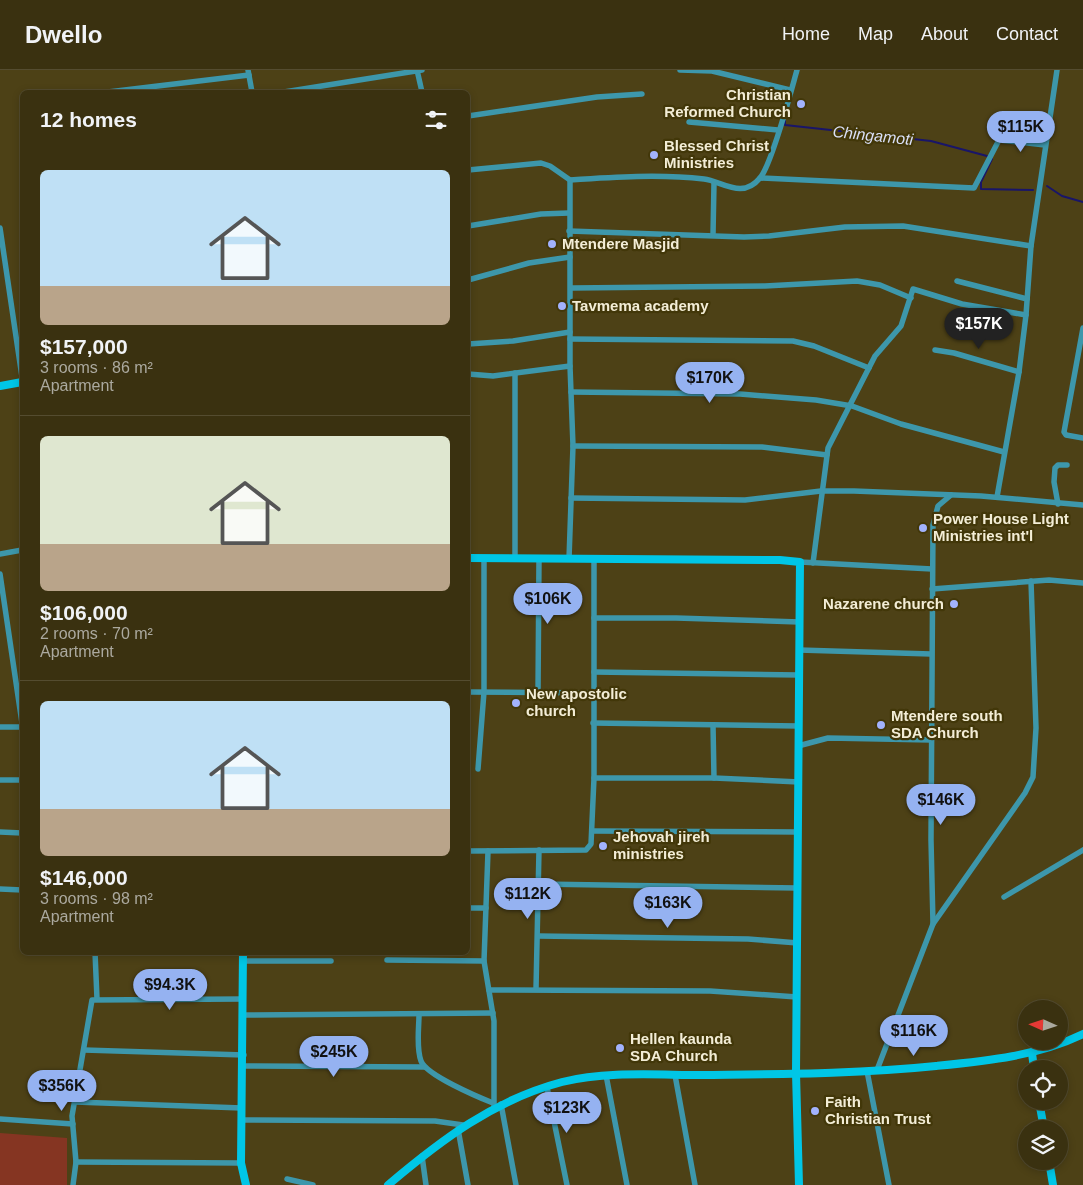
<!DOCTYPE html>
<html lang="en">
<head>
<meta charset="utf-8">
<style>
	body { margin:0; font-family:Arial,sans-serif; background:#453d1e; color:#f1f3f6; height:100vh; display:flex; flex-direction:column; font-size:19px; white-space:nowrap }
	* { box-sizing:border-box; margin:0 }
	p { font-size:16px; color:#aba99f }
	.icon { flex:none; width:28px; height:28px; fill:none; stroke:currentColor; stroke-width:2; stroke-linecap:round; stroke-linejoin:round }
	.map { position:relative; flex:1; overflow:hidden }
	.side { position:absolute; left:20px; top:20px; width:450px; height:865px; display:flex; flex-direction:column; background:#3a3110; border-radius:8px; box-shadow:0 2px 8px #0003,0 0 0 1px #544c30 }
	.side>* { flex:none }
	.needle { width:32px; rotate:273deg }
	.fabs { position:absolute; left:1018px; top:930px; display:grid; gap:10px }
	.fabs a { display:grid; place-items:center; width:50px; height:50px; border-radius:50%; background:#3a3110; box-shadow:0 2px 8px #0003,0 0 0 1px #544c30; font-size:25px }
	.price { position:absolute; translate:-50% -42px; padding:0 11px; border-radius:18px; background:#95b2f1; color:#111; font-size:16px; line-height:32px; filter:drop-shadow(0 1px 2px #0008) }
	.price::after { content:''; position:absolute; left:50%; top:30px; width:15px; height:11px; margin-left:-8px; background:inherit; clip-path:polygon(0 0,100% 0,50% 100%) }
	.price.active { background:#222; color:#fff }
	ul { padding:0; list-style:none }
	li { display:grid; align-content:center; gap:10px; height:265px; padding:0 20px }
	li+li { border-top:1px solid #544c30 }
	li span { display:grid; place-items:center; height:155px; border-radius:8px; color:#555 }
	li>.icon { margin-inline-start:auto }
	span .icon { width:90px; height:90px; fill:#fffc; stroke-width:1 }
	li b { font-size:21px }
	h2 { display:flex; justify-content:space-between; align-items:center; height:60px; padding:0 20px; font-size:21px }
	header { display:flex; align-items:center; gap:30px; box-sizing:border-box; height:70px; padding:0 25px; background:#3a3110; border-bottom:1px solid #544c30 }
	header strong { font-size:24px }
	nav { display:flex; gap:28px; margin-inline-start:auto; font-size:18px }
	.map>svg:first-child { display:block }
	.green { fill:#853522 }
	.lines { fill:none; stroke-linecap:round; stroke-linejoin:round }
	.stream { stroke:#191569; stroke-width:2 }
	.street { stroke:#3d97ab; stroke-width:5.5 }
	.secondary { stroke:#00c6e6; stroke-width:8 }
	.poi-dot { fill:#a2b2fd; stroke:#423709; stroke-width:2 }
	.labels { text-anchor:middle; stroke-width:4.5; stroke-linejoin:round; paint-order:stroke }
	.poi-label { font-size:15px; font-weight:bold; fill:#f3edd6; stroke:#423709; text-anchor:start }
	.water-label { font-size:16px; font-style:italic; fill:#d9dff7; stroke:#423709 }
</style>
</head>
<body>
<header>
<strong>Dwello</strong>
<nav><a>Home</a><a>Map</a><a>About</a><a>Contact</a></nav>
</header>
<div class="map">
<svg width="1083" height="1115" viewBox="0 0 1083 1115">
	<rect width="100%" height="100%" fill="#4d4116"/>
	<polygon class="green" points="0,1063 67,1068 67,1115 0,1115"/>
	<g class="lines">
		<g class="stream">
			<polyline points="785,51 785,55 931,71 987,86"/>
			<polyline points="992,89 981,112 981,119 1033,120"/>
			<polyline points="1047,116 1062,126 1083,132"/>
		</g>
		<g class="street">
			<polyline points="248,0 252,22"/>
			<polyline points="417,0 422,22"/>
			<polyline points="680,0 712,1 790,20"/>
			<polyline points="108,22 249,5"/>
			<polyline points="284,22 422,0"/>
			<polyline points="468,46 597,27 642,24"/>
			<polyline points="689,52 778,60"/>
			<polyline points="468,100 541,93 550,96 570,110 570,296 573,376 569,489"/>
			<polyline points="760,108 974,118 999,70 1045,75"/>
			<path d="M570,110C614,107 660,104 704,109C722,111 742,130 760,108C772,94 791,21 797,0"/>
			<polyline points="468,156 541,144 569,143"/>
			<polyline points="0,158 22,307"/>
			<polyline points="569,161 744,167 769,166 845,157 903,156 1031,176"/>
			<polyline points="713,165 714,113"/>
			<polyline points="468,210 529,193 570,187"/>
			<polyline points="957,211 1027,229"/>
			<polyline points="572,218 765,216 857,211 880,215 911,228"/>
			<polyline points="1083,258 1064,362 1066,365 1083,368"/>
			<polyline points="570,269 793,271 814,276 869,298"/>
			<polyline points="468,274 513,271 570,262"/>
			<polyline points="935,280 954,283 1019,302"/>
			<polyline points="468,304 493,306 570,296"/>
			<polyline points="571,322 740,324 816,330 852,336 901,354 1004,382"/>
			<polyline points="573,376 762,377 827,385"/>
			<polyline points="997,427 1019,302 1026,245 1031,176 1057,0"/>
			<polyline points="571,428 745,430 821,421 854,421 981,426 1083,435"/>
			<polyline points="1058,434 1054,412 1055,398 1058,395 1067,395"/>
			<polyline points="0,484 22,480"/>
			<polyline points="515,489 515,303"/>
			<polyline points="800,492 932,499"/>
			<polyline points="813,493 828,378 875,286 901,256 913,219 962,234 1026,245"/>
			<polyline points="0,504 22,653"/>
			<polyline points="932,519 1049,510 1083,513"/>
			<polyline points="594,548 676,548 799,552"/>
			<polyline points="799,580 931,584"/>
			<polyline points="594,602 799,605"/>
			<polyline points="468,622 594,623"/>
			<polyline points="538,622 539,489"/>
			<polyline points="593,653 799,656"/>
			<polyline points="713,655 714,708"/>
			<polyline points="0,657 22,657"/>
			<polyline points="798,676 828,668 931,670"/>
			<polyline points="478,699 484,622 484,489"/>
			<polyline points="594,708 714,708 799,712"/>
			<polyline points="0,710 22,710"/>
			<polyline points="592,761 798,762"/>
			<polyline points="0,762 22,763"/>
			<polyline points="468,781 586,780 591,774 594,708 594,490"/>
			<polyline points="488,781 484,891 494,951 494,1038"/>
			<polyline points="539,814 798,818"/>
			<polyline points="0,819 22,820"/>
			<polyline points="1004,827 1083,780"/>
			<polyline points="468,838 486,838"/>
			<polyline points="933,854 1025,723 1033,707 1036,658 1031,511"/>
			<polyline points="538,866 748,869 798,873"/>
			<polyline points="95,882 97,929"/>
			<polyline points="387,890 484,891"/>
			<polyline points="243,891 331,891"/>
			<polyline points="536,919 539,780"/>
			<polyline points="489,920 710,921 797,927"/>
			<polyline points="243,945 493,943"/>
			<path d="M419,945C419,958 416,978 421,991C426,1005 478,1027 493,1033"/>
			<polyline points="84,980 244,985"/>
			<polyline points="243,996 424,997"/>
			<polyline points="877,1000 933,854 931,770 933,455 938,436 951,425"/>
			<polyline points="867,1001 889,1115"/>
			<polyline points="606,1005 627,1115"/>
			<polyline points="675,1005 695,1115"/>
			<polyline points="547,1017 567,1115"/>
			<polyline points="75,1032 242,1038"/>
			<polyline points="501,1034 516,1115"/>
			<polyline points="0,1049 73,1054"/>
			<polyline points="242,1050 435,1051 463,1055"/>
			<polyline points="458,1059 468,1115"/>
			<polyline points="422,1086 426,1115"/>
			<polyline points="76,1092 241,1093"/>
			<polyline points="287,1109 313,1115"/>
			<polyline points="73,1115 76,1092 72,1046 92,930 243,929"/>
		</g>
		<g class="secondary">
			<polyline points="0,316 22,312"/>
			<polyline points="468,488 780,490 800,492 796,1003 799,1115"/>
			<polyline points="243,882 241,1093 246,1115"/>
			<polyline points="1032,983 1034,999"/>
			<polyline points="1039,1031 1044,1059"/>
			<polyline points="1049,1091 1053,1115"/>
			<path d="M388,1115C441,1070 494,1030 562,1012C607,1001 656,1005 702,1005C780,1004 858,1004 936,996C986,991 1038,986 1083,964"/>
		</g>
	</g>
	<g class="poi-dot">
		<circle cx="801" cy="34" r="5"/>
		<circle cx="654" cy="85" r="5"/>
		<circle cx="552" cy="174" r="5"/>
		<circle cx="562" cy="236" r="5"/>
		<circle cx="923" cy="458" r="5"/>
		<circle cx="954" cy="534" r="5"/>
		<circle cx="516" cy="633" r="5"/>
		<circle cx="881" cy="655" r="5"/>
		<circle cx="603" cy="776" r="5"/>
		<circle cx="620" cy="978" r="5"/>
		<circle cx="815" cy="1041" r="5"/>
	</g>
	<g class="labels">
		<g class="poi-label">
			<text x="791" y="30" text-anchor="end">Christian<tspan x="791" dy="17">Reformed Church</tspan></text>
			<text x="664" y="81">Blessed Christ<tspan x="664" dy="17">Ministries</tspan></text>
			<text x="562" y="179">Mtendere Masjid</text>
			<text x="572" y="241">Tavmema academy</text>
			<text x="933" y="454">Power House Light<tspan x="933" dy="17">Ministries int'l</tspan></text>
			<text x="944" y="539" text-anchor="end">Nazarene church</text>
			<text x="526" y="629">New apostolic<tspan x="526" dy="17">church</tspan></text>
			<text x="891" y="651">Mtendere south<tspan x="891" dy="17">SDA Church</tspan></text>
			<text x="613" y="772">Jehovah jireh<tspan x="613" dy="17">ministries</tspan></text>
			<text x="630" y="974">Hellen kaunda<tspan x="630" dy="17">SDA Church</tspan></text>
			<text x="825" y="1037">Faith<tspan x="825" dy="17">Christian Trust</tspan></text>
		</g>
		<g class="water-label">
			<text transform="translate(873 65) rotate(6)" y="6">Chingamoti</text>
		</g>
	</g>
</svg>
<div class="fabs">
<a><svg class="needle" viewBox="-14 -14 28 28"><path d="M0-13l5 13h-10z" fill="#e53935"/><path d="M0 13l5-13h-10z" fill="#aba99f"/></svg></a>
<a><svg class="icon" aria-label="locate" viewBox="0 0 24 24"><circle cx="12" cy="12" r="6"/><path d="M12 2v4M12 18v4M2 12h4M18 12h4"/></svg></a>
<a><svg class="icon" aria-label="layers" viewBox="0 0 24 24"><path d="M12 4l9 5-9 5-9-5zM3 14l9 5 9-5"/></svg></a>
</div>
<b class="price" style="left:1021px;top:83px">$115K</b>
<b class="price active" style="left:979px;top:280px">$157K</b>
<b class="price" style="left:710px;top:334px">$170K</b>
<b class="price" style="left:548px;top:555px">$106K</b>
<b class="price" style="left:941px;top:756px">$146K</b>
<b class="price" style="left:528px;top:850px">$112K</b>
<b class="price" style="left:668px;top:859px">$163K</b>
<b class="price" style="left:170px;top:941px">$94.3K</b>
<b class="price" style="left:914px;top:987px">$116K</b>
<b class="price" style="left:334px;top:1008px">$245K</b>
<b class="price" style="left:62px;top:1042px">$356K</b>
<b class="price" style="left:567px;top:1064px">$123K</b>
<section class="side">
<h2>12 homes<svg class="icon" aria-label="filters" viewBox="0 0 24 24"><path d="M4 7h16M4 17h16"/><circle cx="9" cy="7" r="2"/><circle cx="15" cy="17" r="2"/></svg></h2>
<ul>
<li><span style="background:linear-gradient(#bfe0f5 75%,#b9a48a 0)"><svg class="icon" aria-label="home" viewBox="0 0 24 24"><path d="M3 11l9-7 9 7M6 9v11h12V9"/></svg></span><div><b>$157,000</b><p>3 rooms · 86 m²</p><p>Apartment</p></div></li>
<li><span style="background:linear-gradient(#dfe7d0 70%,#b9a48a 0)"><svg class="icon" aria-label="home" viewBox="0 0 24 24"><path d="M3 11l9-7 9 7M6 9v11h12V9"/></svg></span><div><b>$106,000</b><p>2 rooms · 70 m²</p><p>Apartment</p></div></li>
<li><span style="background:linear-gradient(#bfe0f5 70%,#b9a48a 0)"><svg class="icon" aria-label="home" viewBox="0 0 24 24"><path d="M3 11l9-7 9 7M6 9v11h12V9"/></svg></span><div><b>$146,000</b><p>3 rooms · 98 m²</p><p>Apartment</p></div></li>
</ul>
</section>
</div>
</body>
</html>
